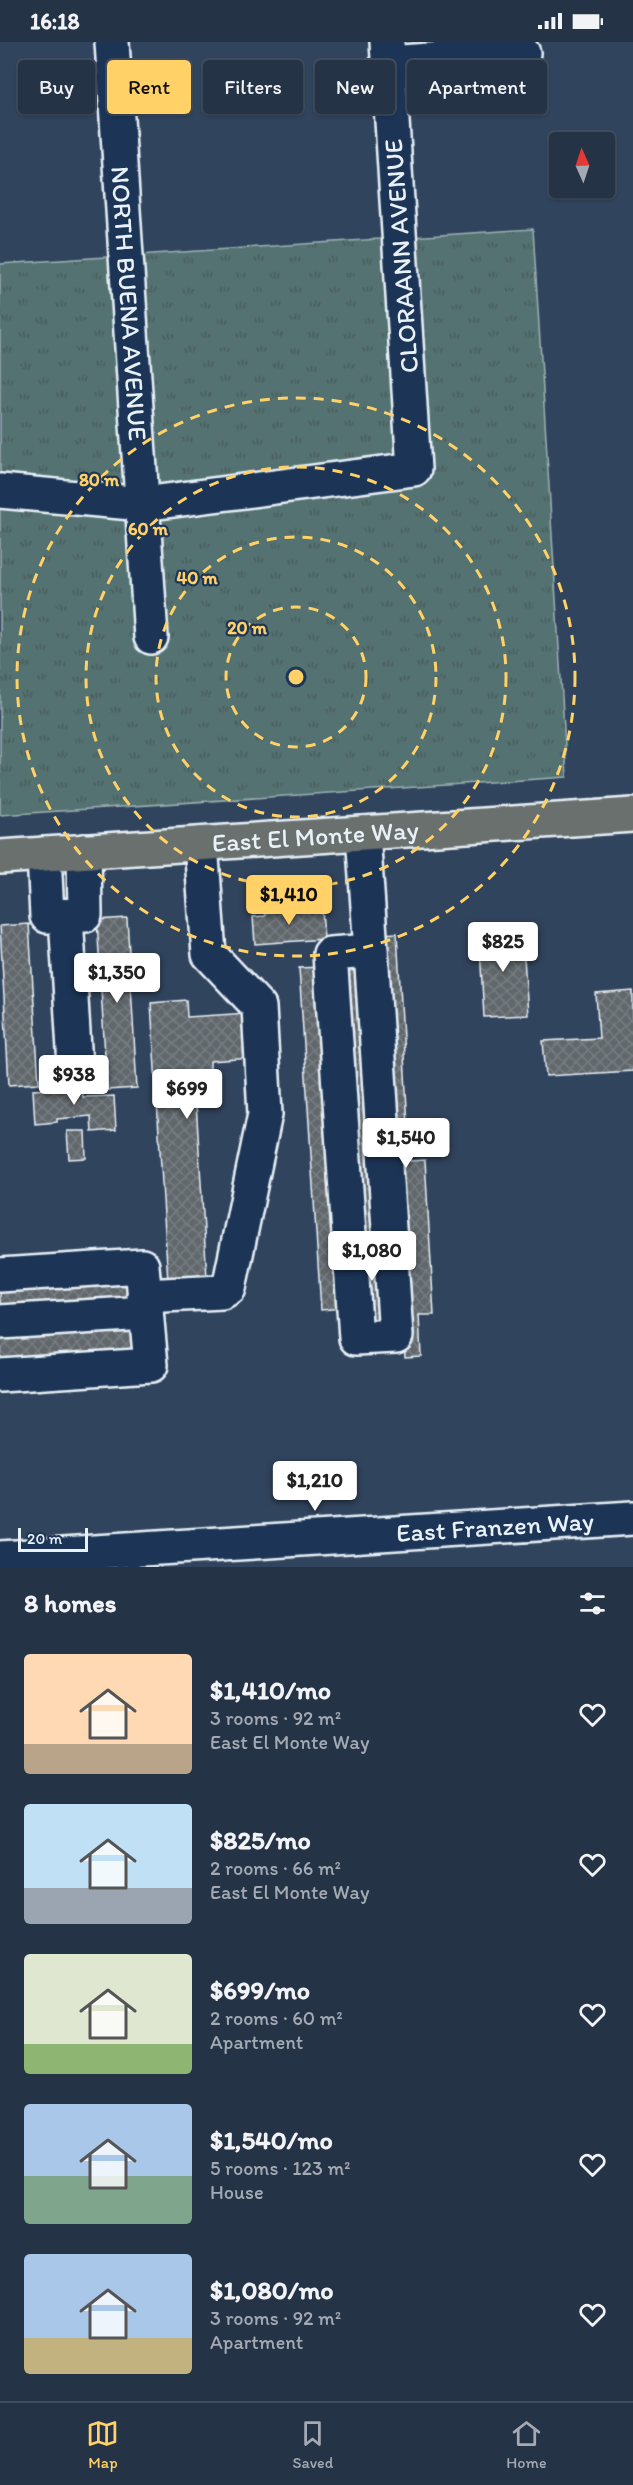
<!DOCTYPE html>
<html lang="en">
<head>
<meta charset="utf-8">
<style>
	body { margin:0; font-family:Itim,sans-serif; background:#313f51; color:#f1f3f6; height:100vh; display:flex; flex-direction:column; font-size:22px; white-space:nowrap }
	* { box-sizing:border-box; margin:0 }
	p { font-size:20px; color:#a3aab3 }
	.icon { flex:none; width:33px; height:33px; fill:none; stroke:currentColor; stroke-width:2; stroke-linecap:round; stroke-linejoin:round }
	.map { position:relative; height:1525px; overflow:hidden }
	.panel { display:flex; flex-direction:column; background:#253346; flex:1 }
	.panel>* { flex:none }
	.guide { position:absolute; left:18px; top:18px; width:597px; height:54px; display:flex; gap:12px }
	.needle { width:39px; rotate:357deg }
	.tools { position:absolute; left:549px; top:90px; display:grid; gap:12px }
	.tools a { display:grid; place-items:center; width:66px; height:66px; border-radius:6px; background:#253346; box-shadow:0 2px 4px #0004,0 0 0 2px #424e5f; font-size:30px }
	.scale { position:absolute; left:18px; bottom:15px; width:70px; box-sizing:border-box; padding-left:6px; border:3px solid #e8f1f8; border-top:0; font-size:16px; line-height:21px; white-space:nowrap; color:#e8f1f8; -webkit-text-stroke:4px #1d3557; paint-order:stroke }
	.price { position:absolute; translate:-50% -51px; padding:0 14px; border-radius:6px; background:#fff; color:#222; font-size:20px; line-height:39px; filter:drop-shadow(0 2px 3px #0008) }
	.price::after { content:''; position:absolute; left:50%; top:36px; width:18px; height:14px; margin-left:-9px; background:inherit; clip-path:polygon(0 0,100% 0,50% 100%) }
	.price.on { background:#ffd166; color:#111 }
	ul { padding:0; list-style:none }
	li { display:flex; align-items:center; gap:18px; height:150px; padding:0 24px }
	li span { display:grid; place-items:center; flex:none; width:168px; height:120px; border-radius:6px; color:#555 }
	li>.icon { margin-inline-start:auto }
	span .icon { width:72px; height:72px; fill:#fffc; stroke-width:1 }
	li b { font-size:26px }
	h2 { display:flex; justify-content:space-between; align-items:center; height:72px; padding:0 24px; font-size:26px }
	.pill { padding:0 21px; border-radius:6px; background:#253346; box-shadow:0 2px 4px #0004,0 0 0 2px #424e5f; font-size:21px; line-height:54px }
	.pill.on { background:#ffd166; color:#111 }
	.status { display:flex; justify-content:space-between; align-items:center; height:42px; padding:0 30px; background:#253346; direction:ltr }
	.status svg { height:16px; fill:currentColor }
	.dock { display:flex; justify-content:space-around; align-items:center; height:84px; border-top:2px solid #424e5f; background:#253346; font-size:16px; color:#a3aab3 }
	.dock a { display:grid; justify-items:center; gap:3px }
	.dock .on { color:#ffd166 }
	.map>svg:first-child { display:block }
	.grass { fill:url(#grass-tufts); stroke:#9eb2b4; stroke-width:1.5 }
	.building { fill:url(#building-cross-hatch); stroke:#e8f1f8; stroke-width:1.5 }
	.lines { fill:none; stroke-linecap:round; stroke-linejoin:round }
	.minor-casing { stroke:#e8f1f8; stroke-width:38 }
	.major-casing { stroke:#e8f1f8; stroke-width:38 }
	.minor { stroke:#1d3557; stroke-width:33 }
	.major { stroke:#6b706d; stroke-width:33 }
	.ring { fill:none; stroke:#ffd166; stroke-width:3; stroke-dasharray:10 8 }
	.labels { text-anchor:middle; stroke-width:4.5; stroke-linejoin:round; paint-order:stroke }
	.street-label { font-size:26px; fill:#e8f1f8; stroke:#1d3557 }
	.centre { fill:#ffd166; stroke:#1d3557; stroke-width:3 }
	.ring-label { font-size:18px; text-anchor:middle; font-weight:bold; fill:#ffd166; stroke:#1d3557; stroke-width:4.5; stroke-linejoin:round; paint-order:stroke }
</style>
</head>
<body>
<div class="status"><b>16:18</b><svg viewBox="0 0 49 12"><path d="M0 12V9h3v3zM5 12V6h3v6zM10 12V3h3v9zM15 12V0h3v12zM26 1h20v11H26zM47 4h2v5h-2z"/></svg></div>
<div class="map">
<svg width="633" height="1525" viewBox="0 0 633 1525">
	<defs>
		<pattern id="grass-tufts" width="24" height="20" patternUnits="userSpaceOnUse" patternTransform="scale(1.5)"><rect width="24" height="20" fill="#537271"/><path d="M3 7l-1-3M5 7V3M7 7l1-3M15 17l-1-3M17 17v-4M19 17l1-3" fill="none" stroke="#4c5b5c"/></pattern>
		<pattern id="building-cross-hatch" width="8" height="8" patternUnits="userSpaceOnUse" patternTransform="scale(1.5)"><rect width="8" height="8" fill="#61676c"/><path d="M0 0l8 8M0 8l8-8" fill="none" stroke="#787d82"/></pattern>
	</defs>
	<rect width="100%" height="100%" fill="#31445d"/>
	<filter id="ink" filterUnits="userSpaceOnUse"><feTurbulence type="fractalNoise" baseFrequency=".0167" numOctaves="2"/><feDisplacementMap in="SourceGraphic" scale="12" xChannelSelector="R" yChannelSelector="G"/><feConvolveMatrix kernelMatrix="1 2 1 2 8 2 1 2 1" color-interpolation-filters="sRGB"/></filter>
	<g filter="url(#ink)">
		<polygon class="grass" points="533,187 567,735 0,773 0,222"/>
		<g class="building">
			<polygon points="322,866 324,897 255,902 253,875 265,874 265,870"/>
			<polygon points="127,876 137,1046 107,1048 97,878"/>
			<polygon points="29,882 39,1041 9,1043 0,884"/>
			<polygon points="522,887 528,973 484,975 479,890"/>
			<polygon points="397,891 410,1119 425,1118 434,1273 419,1273 421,1314 405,1315 381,892"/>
			<polygon points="363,922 381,1192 358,1193 340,924"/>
			<polygon points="321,925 343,1266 321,1268 299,926"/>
			<polygon points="633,949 633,1029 546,1034 543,999 599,996 596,952"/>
			<polygon points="186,958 187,975 249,971 252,1016 210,1019 210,1028 194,1029 207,1236 168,1239 151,961"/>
			<polygon points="75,1040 75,1046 82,1045 83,1055 114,1054 116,1088 92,1090 91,1074 57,1077 57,1080 35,1082 33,1048 49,1047 49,1042"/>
			<polygon points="67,1089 85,1089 86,1116 69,1117"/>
			<polygon points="381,1195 387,1282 364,1284 358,1197"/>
			<polygon points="130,1239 131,1262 0,1271 0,1248"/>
			<polygon points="136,1281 139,1315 0,1324 0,1290"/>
		</g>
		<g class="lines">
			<g class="minor-casing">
				<g id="minor">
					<path id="s1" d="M112,0L151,595"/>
					<polyline points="388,21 523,11"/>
					<polyline points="0,449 143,462 414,427 387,0"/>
					<polyline points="363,791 371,909"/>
					<polyline points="44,812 47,874 85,873 84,809"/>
					<polyline points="66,874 75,1024"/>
					<polygon points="371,909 396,1294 356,1296 330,912"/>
					<polyline points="0,1233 142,1224 151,1323 0,1333"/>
					<polyline points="144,1254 222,1250 229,1246 265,1072 259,965 209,912 201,802"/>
					<polyline points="0,1280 146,1271"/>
					<path id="s2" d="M0,1516L633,1476"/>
				</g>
			</g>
			<g class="major-casing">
				<g id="major">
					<path id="s3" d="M0,815L633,773"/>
				</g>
			</g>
			<use href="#minor" class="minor"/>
			<use href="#major" class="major"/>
		</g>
	</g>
	<g class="ring">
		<circle cx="296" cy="635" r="70"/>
		<circle cx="296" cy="635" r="140"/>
		<circle cx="296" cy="635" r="210"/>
		<circle cx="296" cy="635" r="279"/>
	</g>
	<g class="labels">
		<g class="street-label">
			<text transform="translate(401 214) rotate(-94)" y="9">CLORAANN AVENUE</text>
			<text dy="9" stroke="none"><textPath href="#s1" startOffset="262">NORTH BUENA AVENUE</textPath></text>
			<text dy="9" stroke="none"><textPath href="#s3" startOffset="316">East El Monte Way</textPath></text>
			<text dy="9" stroke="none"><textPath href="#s2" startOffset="496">East Franzen Way</textPath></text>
		</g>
	</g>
	<circle cx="296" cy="635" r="9" class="centre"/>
	<g class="ring-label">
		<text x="99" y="444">80 m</text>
		<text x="148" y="493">60 m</text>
		<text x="197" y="542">40 m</text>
		<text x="247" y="592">20 m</text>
	</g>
</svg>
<div class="tools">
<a><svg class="needle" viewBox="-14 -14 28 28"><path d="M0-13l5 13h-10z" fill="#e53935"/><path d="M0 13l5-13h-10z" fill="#a3aab3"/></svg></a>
</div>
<div class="scale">20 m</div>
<b class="price on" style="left:289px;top:884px">$1,410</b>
<b class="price" style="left:503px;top:931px">$825</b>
<b class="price" style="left:117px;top:962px">$1,350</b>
<b class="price" style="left:74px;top:1064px">$938</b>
<b class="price" style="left:187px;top:1078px">$699</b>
<b class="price" style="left:406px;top:1127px">$1,540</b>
<b class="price" style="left:372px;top:1240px">$1,080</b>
<b class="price" style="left:315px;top:1470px">$1,210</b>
<div class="guide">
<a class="pill">Buy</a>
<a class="pill on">Rent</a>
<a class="pill">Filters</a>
<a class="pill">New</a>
<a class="pill">Apartment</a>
</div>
</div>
<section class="panel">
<h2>8 homes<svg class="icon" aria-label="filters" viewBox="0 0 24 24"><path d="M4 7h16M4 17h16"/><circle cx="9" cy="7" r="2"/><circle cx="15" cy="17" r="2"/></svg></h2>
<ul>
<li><span style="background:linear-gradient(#ffd9b3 75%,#b9a48a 0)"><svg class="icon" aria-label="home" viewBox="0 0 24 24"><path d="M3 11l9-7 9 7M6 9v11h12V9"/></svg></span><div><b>$1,410/mo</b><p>3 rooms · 92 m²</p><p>East El Monte Way</p></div><svg class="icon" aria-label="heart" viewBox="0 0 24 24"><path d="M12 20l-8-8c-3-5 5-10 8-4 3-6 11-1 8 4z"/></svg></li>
<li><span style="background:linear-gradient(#bfe0f5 70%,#9aa5b1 0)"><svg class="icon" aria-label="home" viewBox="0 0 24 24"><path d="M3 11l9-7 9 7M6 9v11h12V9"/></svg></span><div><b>$825/mo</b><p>2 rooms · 66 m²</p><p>East El Monte Way</p></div><svg class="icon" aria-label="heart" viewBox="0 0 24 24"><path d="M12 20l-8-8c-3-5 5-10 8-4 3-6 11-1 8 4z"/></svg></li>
<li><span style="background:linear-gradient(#dfe7d0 75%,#8fb573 0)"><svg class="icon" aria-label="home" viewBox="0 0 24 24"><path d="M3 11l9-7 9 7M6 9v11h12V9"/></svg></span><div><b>$699/mo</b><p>2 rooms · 60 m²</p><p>Apartment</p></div><svg class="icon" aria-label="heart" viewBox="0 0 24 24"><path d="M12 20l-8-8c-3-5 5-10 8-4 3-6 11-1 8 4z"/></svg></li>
<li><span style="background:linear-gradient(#a9c7e8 60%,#7fa58c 0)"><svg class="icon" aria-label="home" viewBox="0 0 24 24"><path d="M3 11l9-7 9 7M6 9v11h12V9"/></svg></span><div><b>$1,540/mo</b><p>5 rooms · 123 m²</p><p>House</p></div><svg class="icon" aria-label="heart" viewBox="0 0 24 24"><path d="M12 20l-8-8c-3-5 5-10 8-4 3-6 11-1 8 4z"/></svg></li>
<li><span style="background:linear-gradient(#a9c7e8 70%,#c2b280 0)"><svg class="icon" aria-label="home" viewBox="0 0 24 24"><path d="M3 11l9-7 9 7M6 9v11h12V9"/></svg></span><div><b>$1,080/mo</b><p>3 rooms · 92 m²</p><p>Apartment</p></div><svg class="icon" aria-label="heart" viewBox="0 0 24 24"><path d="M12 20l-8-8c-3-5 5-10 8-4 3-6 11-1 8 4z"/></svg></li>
</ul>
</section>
<nav class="dock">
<a class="on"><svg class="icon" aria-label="map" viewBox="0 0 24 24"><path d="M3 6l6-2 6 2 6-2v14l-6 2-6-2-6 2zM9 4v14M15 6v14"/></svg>Map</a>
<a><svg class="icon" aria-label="saved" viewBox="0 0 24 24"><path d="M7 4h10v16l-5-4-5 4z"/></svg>Saved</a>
<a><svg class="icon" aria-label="home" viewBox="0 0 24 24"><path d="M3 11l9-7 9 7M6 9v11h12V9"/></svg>Home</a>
</nav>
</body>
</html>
